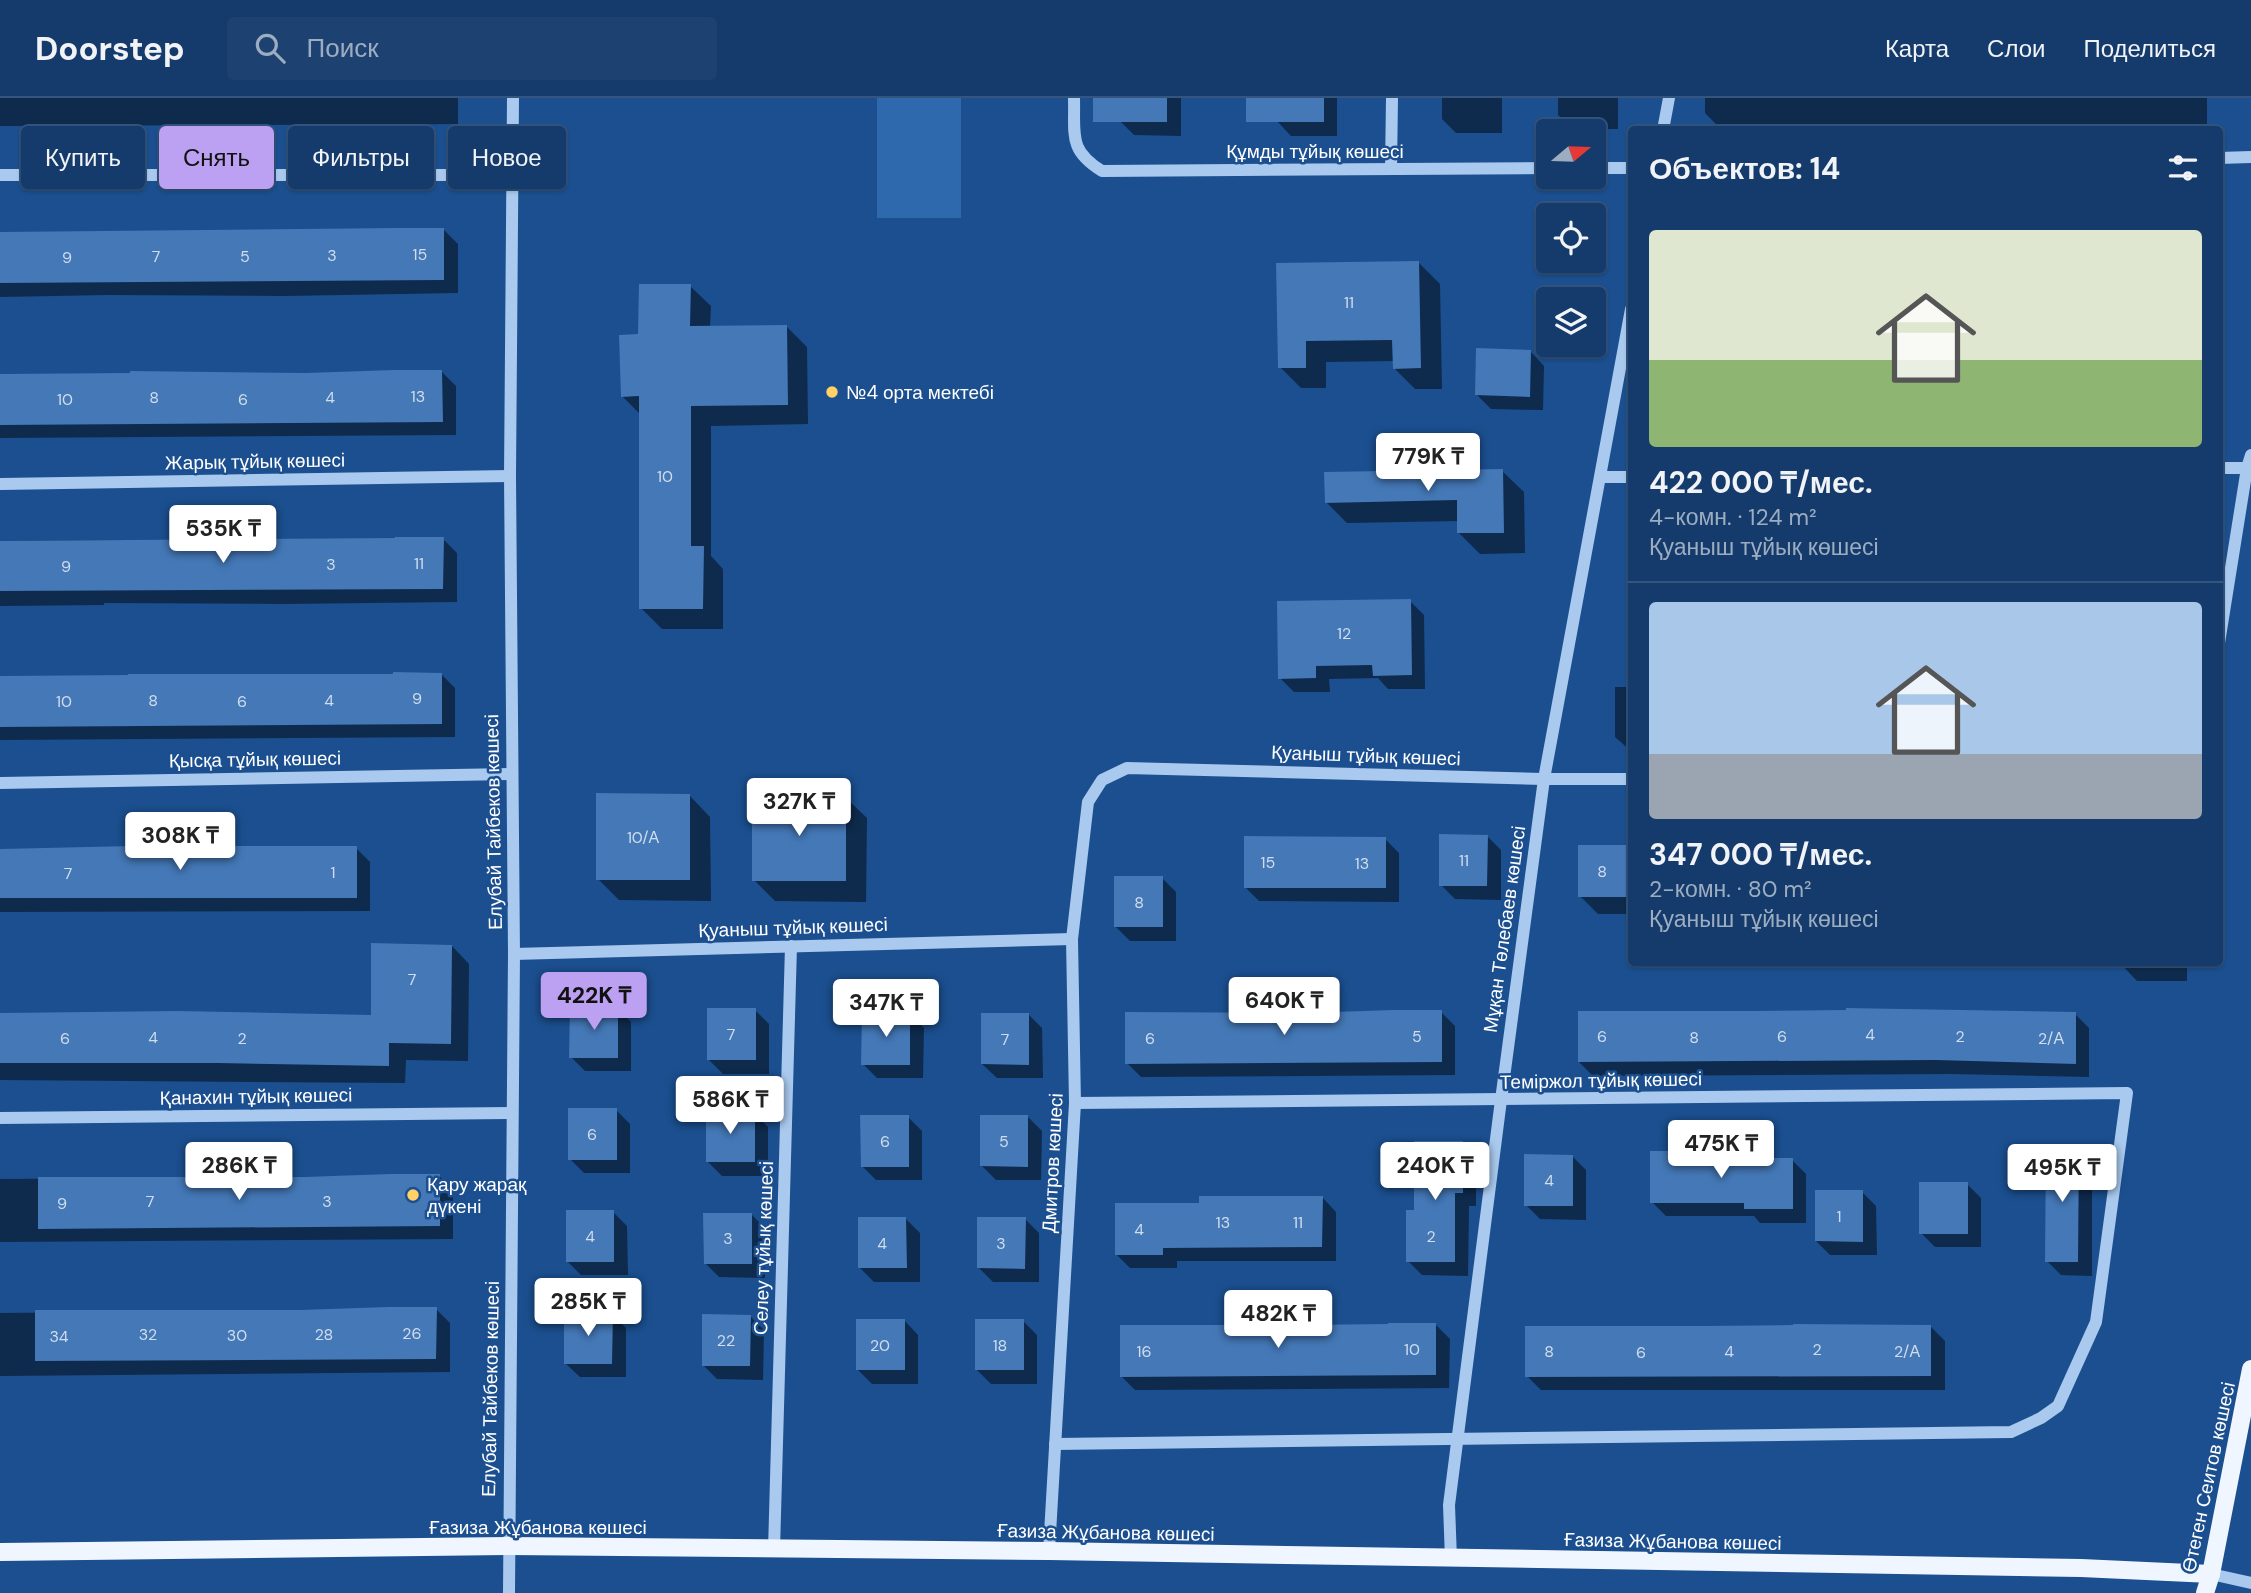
<!DOCTYPE html>
<html lang="ru">
<head>
<meta charset="utf-8">
<style>
	body { margin:0; font-family:"DM Sans",sans-serif; background:#1d4271; color:#f1f3f6; height:100vh; display:flex; flex-direction:column; font-size:26px; white-space:nowrap }
	* { box-sizing:border-box; margin:0 }
	p { font-size:23px; color:#9dadc1 }
	.icon { flex:none; width:38px; height:38px; fill:none; stroke:currentColor; stroke-width:2; stroke-linecap:round; stroke-linejoin:round }
	.map { position:relative; flex:1; overflow:hidden }
	.details { position:absolute; left:1628px; top:28px; width:595px; height:840px; display:flex; flex-direction:column; background:#143b6b; border-radius:7px; box-shadow:0 2px 5px #0004,0 0 0 2px #33557e }
	.details>* { flex:none }
	.guide { position:absolute; left:21px; top:28px; width:665px; height:63px; display:flex; gap:14px }
	.needle { width:46px; rotate:71deg }
	.controls { position:absolute; left:1536px; top:21px; display:grid; gap:14px }
	.controls a { display:grid; place-items:center; width:70px; height:70px; border-radius:7px; background:#143b6b; box-shadow:0 2px 5px #0004,0 0 0 2px #33557e; font-size:35px }
	.price { position:absolute; translate:-50% -60px; padding:0 16px; border-radius:7px; background:#fff; color:#222; font-size:23px; line-height:46px; filter:drop-shadow(0 2px 4px #0008) }
	.price::after { content:''; position:absolute; left:50%; top:42px; width:21px; height:16px; margin-left:-10px; background:inherit; clip-path:polygon(0 0,100% 0,50% 100%) }
	.price.current { background:#bca0f2; color:#111 }
	ul { padding:0; list-style:none }
	li { display:grid; align-content:center; gap:14px; height:371px; padding:0 21px }
	li+li { border-top:2px solid #33557e }
	li span { display:grid; place-items:center; height:217px; border-radius:7px; color:#555 }
	li>.icon { margin-inline-start:auto }
	span .icon { width:126px; height:126px; fill:#fffc; stroke-width:1 }
	li b { font-size:30px }
	h2 { display:flex; justify-content:space-between; align-items:center; height:84px; padding:0 21px; font-size:30px }
	.pill { padding:0 24px; border-radius:7px; background:#143b6b; box-shadow:0 2px 5px #0004,0 0 0 2px #33557e; font-size:24px; line-height:63px }
	.pill.current { background:#bca0f2; color:#111 }
	header { display:flex; align-items:center; gap:42px; box-sizing:border-box; height:98px; padding:0 35px; background:#143b6b; border-bottom:2px solid #33557e }
	header strong { font-size:33px }
	nav { display:flex; gap:38px; margin-inline-start:auto; font-size:24px }
	.search { width:490px; height:63px; background:#1d4271; display:flex; align-items:center; gap:18px; box-sizing:border-box; padding:0 24px; border-radius:7px; color:#9dadc1; font-size:26px }
	.map>svg:first-child { display:block }
	.green { fill:#2e69ad }
	.shadow { fill:#0007 }
	.building { fill:#4478b7 }
	.lines { fill:none; stroke-linecap:round; stroke-linejoin:round }
	.minor { stroke:#a9c9ee; stroke-width:12 }
	.major { stroke:#f0f6ff; stroke-width:18 }
	.poi-dot { fill:#ffd166; stroke:#1b4f8f; stroke-width:2.5 }
	.labels { text-anchor:middle; stroke-width:5; stroke-linejoin:round; paint-order:stroke }
	.number-label { font-size:16px; fill:#d0dded }
	.street-label { font-size:19px; fill:#fff; stroke:#1b4f8f }
	.poi-label { font-size:19px; fill:#fff; stroke:#1b4f8f; text-anchor:start }
</style>
</head>
<body>
<header>
<strong>Doorstep</strong>
<div class="search"><svg class="icon" aria-label="search" viewBox="0 0 24 24"><circle cx="10" cy="10" r="6"/><path d="M15 15l6 6"/></svg>Поиск</div>
<nav><a>Карта</a><a>Слои</a><a>Поделиться</a></nav>
</header>
<div class="map">
<svg width="2251" height="1495" viewBox="0 0 2251 1495">
	<rect width="100%" height="100%" fill="#1b4f8f"/>
	<rect class="green" x="877" y="0" width="84" height="120"/>
	<g class="shadow">
		<polygon points="0,0 458,0 458,26 0,28"/>
		<polygon points="1121,0 1181,0 1181,38 1134,37 1120,23"/>
		<polygon points="1277,0 1337,0 1337,38 1291,38 1277,23"/>
		<polygon points="1442,0 1502,0 1502,35 1456,35 1442,21"/>
		<polygon points="1558,0 1618,0 1618,31 1572,31 1558,17"/>
		<polygon points="1705,0 2207,0 2207,32 1987,31 1985,29 1719,29 1705,15"/>
		<polygon points="444,132 458,146 458,195 284,198 107,197 0,199 0,135"/>
		<polygon points="1419,165 1440,186 1442,291 1415,291 1394,270 1394,263 1326,264 1326,290 1301,290 1280,269 1278,167"/>
		<polygon points="690,188 711,208 710,229 786,228 807,249 808,326 711,328 711,458 723,471 723,531 662,531 641,510 641,317 622,298 640,238"/>
		<polygon points="1530,253 1544,268 1543,312 1491,311 1477,297"/>
		<polygon points="442,274 456,288 456,337 0,340 0,277 306,277"/>
		<polygon points="1502,373 1524,394 1525,455 1480,456 1459,435 1459,423 1347,425 1326,404"/>
		<polygon points="443,441 457,455 457,504 283,506 104,505 104,507 0,508 0,443"/>
		<polygon points="1410,503 1424,517 1425,591 1388,591 1378,580 1329,581 1330,594 1294,594 1280,580"/>
		<polygon points="441,576 455,590 455,639 0,642 0,579"/>
		<polygon points="1615,589 1631,589 1631,653 1615,639"/>
		<polygon points="689,697 710,719 711,803 619,802 598,781"/>
		<polygon points="845,699 867,720 866,804 775,803 754,782"/>
		<polygon points="1487,738 1501,752 1501,802 1455,801 1441,787"/>
		<polygon points="1385,741 1399,755 1399,804 1259,803 1245,789"/>
		<polygon points="1580,749 1631,749 1631,816 1598,816 1580,798"/>
		<polygon points="356,750 370,764 370,813 0,814 0,751"/>
		<polygon points="1162,780 1176,794 1176,843 1130,843 1116,829"/>
		<polygon points="452,848 469,866 468,963 406,962 405,985 0,982 0,917 372,919"/>
		<polygon points="2119,864 2187,864 2187,883 2137,883"/>
		<polygon points="617,910 631,924 631,973 585,973 571,959"/>
		<polygon points="755,912 769,926 769,976 723,976 709,962"/>
		<polygon points="1441,914 1455,928 1455,977 1141,979 1127,965 1305,916"/>
		<polygon points="910,916 924,930 923,980 877,980 863,966"/>
		<polygon points="1028,916 1042,930 1043,980 997,980 982,966"/>
		<polygon points="2075,916 2089,930 2089,979 1951,976 1593,978 1579,964"/>
		<polygon points="616,1012 630,1026 630,1075 584,1075 570,1061"/>
		<polygon points="754,1015 768,1029 768,1078 722,1078 708,1064"/>
		<polygon points="908,1019 922,1033 922,1082 876,1082 862,1068"/>
		<polygon points="1028,1019 1042,1033 1041,1082 996,1082 982,1068"/>
		<polygon points="1462,1045 1476,1059 1476,1108 1469,1108 1468,1178 1422,1177 1408,1163 1416,1114"/>
		<polygon points="2078,1049 2092,1063 2092,1178 2061,1177 2047,1163"/>
		<polygon points="1698,1055 1705,1061 1792,1062 1806,1076 1806,1125 1760,1125 1754,1118 1666,1118 1652,1104"/>
		<polygon points="1572,1058 1586,1072 1586,1122 1540,1121 1526,1107"/>
		<polygon points="439,1078 453,1092 453,1141 0,1144 0,1081"/>
		<polygon points="1967,1086 1981,1100 1981,1149 1935,1149 1921,1135"/>
		<polygon points="1862,1094 1876,1108 1877,1157 1830,1157 1816,1143"/>
		<polygon points="1322,1099 1336,1114 1336,1163 1177,1163 1177,1170 1130,1170 1116,1156 1200,1107"/>
		<polygon points="613,1114 627,1128 628,1177 581,1177 567,1163"/>
		<polygon points="751,1116 765,1130 765,1180 719,1179 705,1165"/>
		<polygon points="906,1121 920,1135 920,1184 874,1184 860,1170"/>
		<polygon points="1025,1121 1039,1135 1039,1184 993,1184 979,1170"/>
		<polygon points="436,1211 450,1225 450,1274 0,1278 0,1215"/>
		<polygon points="612,1216 626,1230 626,1279 580,1279 565,1265"/>
		<polygon points="750,1218 764,1232 763,1282 717,1281 703,1267"/>
		<polygon points="904,1222 918,1237 918,1286 872,1286 858,1272"/>
		<polygon points="1023,1223 1037,1237 1037,1286 991,1286 977,1272"/>
		<polygon points="1436,1227 1450,1241 1449,1290 1135,1292 1121,1278"/>
		<polygon points="1931,1229 1945,1243 1945,1292 1541,1292 1527,1278"/>
	</g>
	<g class="building">
		<rect x="1093" y="0" width="74" height="24"/>
		<rect x="1246" y="0" width="78" height="24"/>
		<polygon points="396,130 444,130 444,182 0,185 0,134"/>
		<polygon points="1419,163 1421,270 1393,271 1392,242 1306,243 1306,270 1278,270 1276,165"/>
		<polygon points="639,186 691,186 690,228 787,227 788,307 691,308 691,448 704,448 703,511 639,511 639,298 621,299 619,237 638,236"/>
		<polygon points="1476,250 1531,252 1530,299 1475,297"/>
		<polygon points="394,272 442,272 443,324 0,327 0,276 130,275 130,273 306,275"/>
		<polygon points="1503,371 1504,435 1457,435 1457,402 1325,405 1324,374"/>
		<polygon points="395,439 444,439 443,491 0,493 0,443 395,440"/>
		<polygon points="1411,501 1412,577 1373,578 1372,567 1316,568 1316,580 1278,581 1277,503"/>
		<polygon points="393,574 442,575 442,626 0,629 0,578 128,577 128,576 393,576"/>
		<polygon points="596,695 690,696 690,782 596,782"/>
		<polygon points="752,696 846,697 846,783 752,783"/>
		<polygon points="1439,736 1488,737 1487,788 1439,788"/>
		<polygon points="1244,738 1386,739 1386,790 1244,790"/>
		<polygon points="1578,747 1626,747 1627,799 1578,799"/>
		<polygon points="132,748 357,748 357,800 0,800 0,751"/>
		<rect x="1114" y="778" width="49" height="51"/>
		<polygon points="371,845 452,847 451,946 389,945 389,968 218,965 0,965 0,915 178,913 371,917"/>
		<polygon points="570,908 618,908 618,960 569,960"/>
		<rect x="707" y="910" width="49" height="52"/>
		<polygon points="1846,910 2076,914 2076,966 1936,962 1578,964 1578,913 1757,913 1846,912"/>
		<polygon points="1393,912 1442,912 1442,964 1125,966 1125,914 1305,915"/>
		<polygon points="862,914 910,915 910,967 861,967"/>
		<polygon points="981,915 1029,915 1029,967 981,966"/>
		<rect x="568" y="1010" width="49" height="52"/>
		<polygon points="706,1012 755,1013 755,1064 706,1064"/>
		<polygon points="860,1017 909,1017 909,1069 861,1069"/>
		<polygon points="980,1017 1028,1017 1028,1069 980,1068"/>
		<polygon points="1414,1043 1463,1043 1463,1095 1455,1095 1455,1164 1406,1164 1406,1112 1414,1112"/>
		<polygon points="2046,1047 2079,1047 2078,1164 2045,1164"/>
		<polygon points="1650,1053 1699,1053 1699,1060 1793,1060 1793,1111 1744,1111 1744,1105 1650,1105"/>
		<polygon points="1524,1056 1573,1057 1573,1108 1524,1108"/>
		<polygon points="391,1076 440,1076 440,1128 38,1131 38,1079 302,1079"/>
		<rect x="1919" y="1084" width="49" height="52"/>
		<polygon points="1815,1092 1863,1092 1863,1144 1815,1143"/>
		<polygon points="1199,1098 1323,1098 1322,1149 1163,1150 1163,1157 1115,1157 1115,1105 1199,1105"/>
		<rect x="566" y="1112" width="48" height="52"/>
		<polygon points="703,1115 752,1115 752,1166 704,1166"/>
		<polygon points="858,1119 906,1119 907,1170 858,1170"/>
		<polygon points="977,1119 1026,1119 1025,1171 977,1170"/>
		<polygon points="388,1209 437,1209 436,1261 35,1263 35,1212 300,1212"/>
		<polygon points="564,1214 613,1214 612,1266 564,1266"/>
		<polygon points="702,1216 751,1217 750,1268 702,1268"/>
		<rect x="856" y="1221" width="49" height="51"/>
		<rect x="975" y="1221" width="49" height="51"/>
		<polygon points="1388,1225 1436,1225 1436,1277 1120,1279 1120,1227 1299,1227 1388,1226"/>
		<polygon points="1793,1226 1931,1227 1931,1278 1525,1279 1525,1228 1705,1228 1793,1227"/>
	</g>
	<g class="lines">
		<g class="minor">
			<path d="M1074,0C1075,37 1068,52 1102,73L1549,70"/>
			<polyline points="1663,32 1669,0"/>
			<polyline points="2219,60 2251,59"/>
			<polyline points="1594,70 1631,70"/>
			<polyline points="1391,71 1392,0"/>
			<polyline points="0,77 512,77"/>
			<polyline points="2219,370 2247,370"/>
			<polyline points="1602,379 1631,379"/>
			<polyline points="0,386 510,378"/>
			<polyline points="2219,545 2247,370 2251,357"/>
			<polyline points="0,685 511,676"/>
			<polyline points="514,856 1072,841"/>
			<polyline points="0,1020 512,1015"/>
			<polyline points="1055,1346 2011,1334 2041,1320 2058,1308 2096,1224 2127,995 1075,1005"/>
			<polyline points="774,1452 791,848"/>
			<polyline points="1049,1453 1075,1005 1072,841 1088,704 1102,682 1127,670 1544,681 1631,681"/>
			<polyline points="1451,1461 1449,1407 1501,1002 1544,681 1631,211"/>
			<polyline points="2211,1476 2251,1485"/>
			<polyline points="509,1495 514,856 510,378 513,0"/>
		</g>
		<g class="major">
			<polyline points="0,1454 508,1448 1049,1453 2081,1470 2211,1476"/>
			<polyline points="2205,1495 2211,1476 2251,1271"/>
		</g>
	</g>
	<g class="poi-dot">
		<circle cx="832" cy="294" r="7"/>
		<circle cx="413" cy="1097" r="7"/>
	</g>
	<g class="labels">
		<g class="number-label">
			<text x="420" y="162">15</text>
			<text x="332" y="163">3</text>
			<text x="156" y="164">7</text>
			<text x="245" y="164">5</text>
			<text x="67" y="165">9</text>
			<text x="1349" y="210">11</text>
			<text x="418" y="304">13</text>
			<text x="154" y="305">8</text>
			<text x="330" y="305">4</text>
			<text x="65" y="307">10</text>
			<text x="243" y="307">6</text>
			<text x="665" y="384">10</text>
			<text x="419" y="471">11</text>
			<text x="331" y="472">3</text>
			<text x="66" y="474">9</text>
			<text x="1344" y="541">12</text>
			<text x="417" y="606">9</text>
			<text x="153" y="608">8</text>
			<text x="329" y="608">4</text>
			<text x="64" y="609">10</text>
			<text x="242" y="609">6</text>
			<text x="643" y="745">10/А</text>
			<text x="1464" y="768">11</text>
			<text x="1268" y="770">15</text>
			<text x="1362" y="771">13</text>
			<text x="1602" y="779">8</text>
			<text x="333" y="780">1</text>
			<text x="68" y="781">7</text>
			<text x="1139" y="810">8</text>
			<text x="412" y="887">7</text>
			<text x="731" y="942">7</text>
			<text x="1870" y="942">4</text>
			<text x="1417" y="944">5</text>
			<text x="1602" y="944">6</text>
			<text x="1782" y="944">6</text>
			<text x="1960" y="944">2</text>
			<text x="153" y="945">4</text>
			<text x="1694" y="945">8</text>
			<text x="65" y="946">6</text>
			<text x="242" y="946">2</text>
			<text x="1150" y="946">6</text>
			<text x="2051" y="946">2/А</text>
			<text x="1005" y="947">7</text>
			<text x="592" y="1042">6</text>
			<text x="885" y="1049">6</text>
			<text x="1004" y="1049">5</text>
			<text x="1549" y="1088">4</text>
			<text x="150" y="1109">7</text>
			<text x="327" y="1109">3</text>
			<text x="62" y="1111">9</text>
			<text x="1839" y="1124">1</text>
			<text x="1223" y="1130">13</text>
			<text x="1298" y="1130">11</text>
			<text x="1139" y="1137">4</text>
			<text x="590" y="1144">4</text>
			<text x="1431" y="1144">2</text>
			<text x="728" y="1146">3</text>
			<text x="882" y="1151">4</text>
			<text x="1001" y="1151">3</text>
			<text x="412" y="1241">26</text>
			<text x="148" y="1242">32</text>
			<text x="324" y="1242">28</text>
			<text x="237" y="1243">30</text>
			<text x="59" y="1244">34</text>
			<text x="726" y="1248">22</text>
			<text x="880" y="1253">20</text>
			<text x="1000" y="1253">18</text>
			<text x="1412" y="1257">10</text>
			<text x="1817" y="1257">2</text>
			<text x="1144" y="1259">16</text>
			<text x="1549" y="1259">8</text>
			<text x="1729" y="1259">4</text>
			<text x="1907" y="1259">2/А</text>
			<text x="1641" y="1260">6</text>
		</g>
		<g class="street-label">
			<text x="1315" y="60">Құмды тұйық көшесі</text>
			<text transform="translate(255 363) rotate(-1)" y="7">Жарық тұйық көшесі</text>
			<text transform="translate(1366 657) rotate(2)" y="7">Қуаныш тұйық көшесі</text>
			<text transform="translate(255 661) rotate(-1)" y="7">Қысқа тұйық көшесі</text>
			<text transform="translate(493 724) rotate(-91)" y="7">Елубай Тайбеков көшесі</text>
			<text transform="translate(793 829) rotate(-2)" y="7">Қуаныш тұйық көшесі</text>
			<text transform="translate(1504 831) rotate(-82)" y="7">Мұқан Төлебаев көшесі</text>
			<text transform="translate(1601 982) rotate(-1)" y="7">Теміржол тұйық көшесі</text>
			<text transform="translate(256 998) rotate(-1)" y="7">Қанахин тұйық көшесі</text>
			<text transform="translate(1052 1065) rotate(-87)" y="7">Дмитров көшесі</text>
			<text transform="translate(763 1150) rotate(-88)" y="7">Селеу тұйық көшесі</text>
			<text transform="translate(490 1291) rotate(-89)" y="7">Елубай Тайбеков көшесі</text>
			<text transform="translate(2208 1379) rotate(-78)" y="7">Өтеген Сеитов көшесі</text>
			<text x="538" y="1436">Ғазиза Жұбанова көшесі</text>
			<text transform="translate(1106 1434) rotate(1)" y="7">Ғазиза Жұбанова көшесі</text>
			<text transform="translate(1673 1443) rotate(1)" y="7">Ғазиза Жұбанова көшесі</text>
		</g>
		<g class="poi-label">
			<text x="846" y="301">№4 орта мектебі</text>
			<text x="427" y="1093">Қару жарақ<tspan x="427" dy="22">дүкені</tspan></text>
		</g>
	</g>
</svg>
<div class="controls">
<a><svg class="needle" viewBox="-14 -14 28 28"><path d="M0-13l5 13h-10z" fill="#e53935"/><path d="M0 13l5-13h-10z" fill="#9dadc1"/></svg></a>
<a><svg class="icon" aria-label="locate" viewBox="0 0 24 24"><circle cx="12" cy="12" r="6"/><path d="M12 2v4M12 18v4M2 12h4M18 12h4"/></svg></a>
<a><svg class="icon" aria-label="layers" viewBox="0 0 24 24"><path d="M12 4l9 5-9 5-9-5zM3 14l9 5 9-5"/></svg></a>
</div>
<b class="price" style="left:1428px;top:395px">779K ₸</b>
<b class="price" style="left:223px;top:467px">535K ₸</b>
<b class="price" style="left:799px;top:740px">327K ₸</b>
<b class="price" style="left:180px;top:774px">308K ₸</b>
<b class="price current" style="left:594px;top:934px">422K ₸</b>
<b class="price" style="left:1284px;top:939px">640K ₸</b>
<b class="price" style="left:886px;top:941px">347K ₸</b>
<b class="price" style="left:730px;top:1038px">586K ₸</b>
<b class="price" style="left:1721px;top:1082px">475K ₸</b>
<b class="price" style="left:239px;top:1104px">286K ₸</b>
<b class="price" style="left:1435px;top:1104px">240K ₸</b>
<b class="price" style="left:2062px;top:1106px">495K ₸</b>
<b class="price" style="left:588px;top:1240px">285K ₸</b>
<b class="price" style="left:1278px;top:1252px">482K ₸</b>
<div class="guide">
<a class="pill">Купить</a>
<a class="pill current">Снять</a>
<a class="pill">Фильтры</a>
<a class="pill">Новое</a>
</div>
<section class="details">
<h2>Объектов: 14<svg class="icon" aria-label="filters" viewBox="0 0 24 24"><path d="M4 7h16M4 17h16"/><circle cx="9" cy="7" r="2"/><circle cx="15" cy="17" r="2"/></svg></h2>
<ul>
<li><span style="background:linear-gradient(#dfe7d0 60%,#8fb573 0)"><svg class="icon" aria-label="home" viewBox="0 0 24 24"><path d="M3 11l9-7 9 7M6 9v11h12V9"/></svg></span><div><b>422 000 ₸/мес.</b><p>4-комн. · 124 m²</p><p>Қуаныш тұйық көшесі</p></div></li>
<li><span style="background:linear-gradient(#a9c7e8 70%,#9aa5b1 0)"><svg class="icon" aria-label="home" viewBox="0 0 24 24"><path d="M3 11l9-7 9 7M6 9v11h12V9"/></svg></span><div><b>347 000 ₸/мес.</b><p>2-комн. · 80 m²</p><p>Қуаныш тұйық көшесі</p></div></li>
</ul>
</section>
</div>
</body>
</html>
